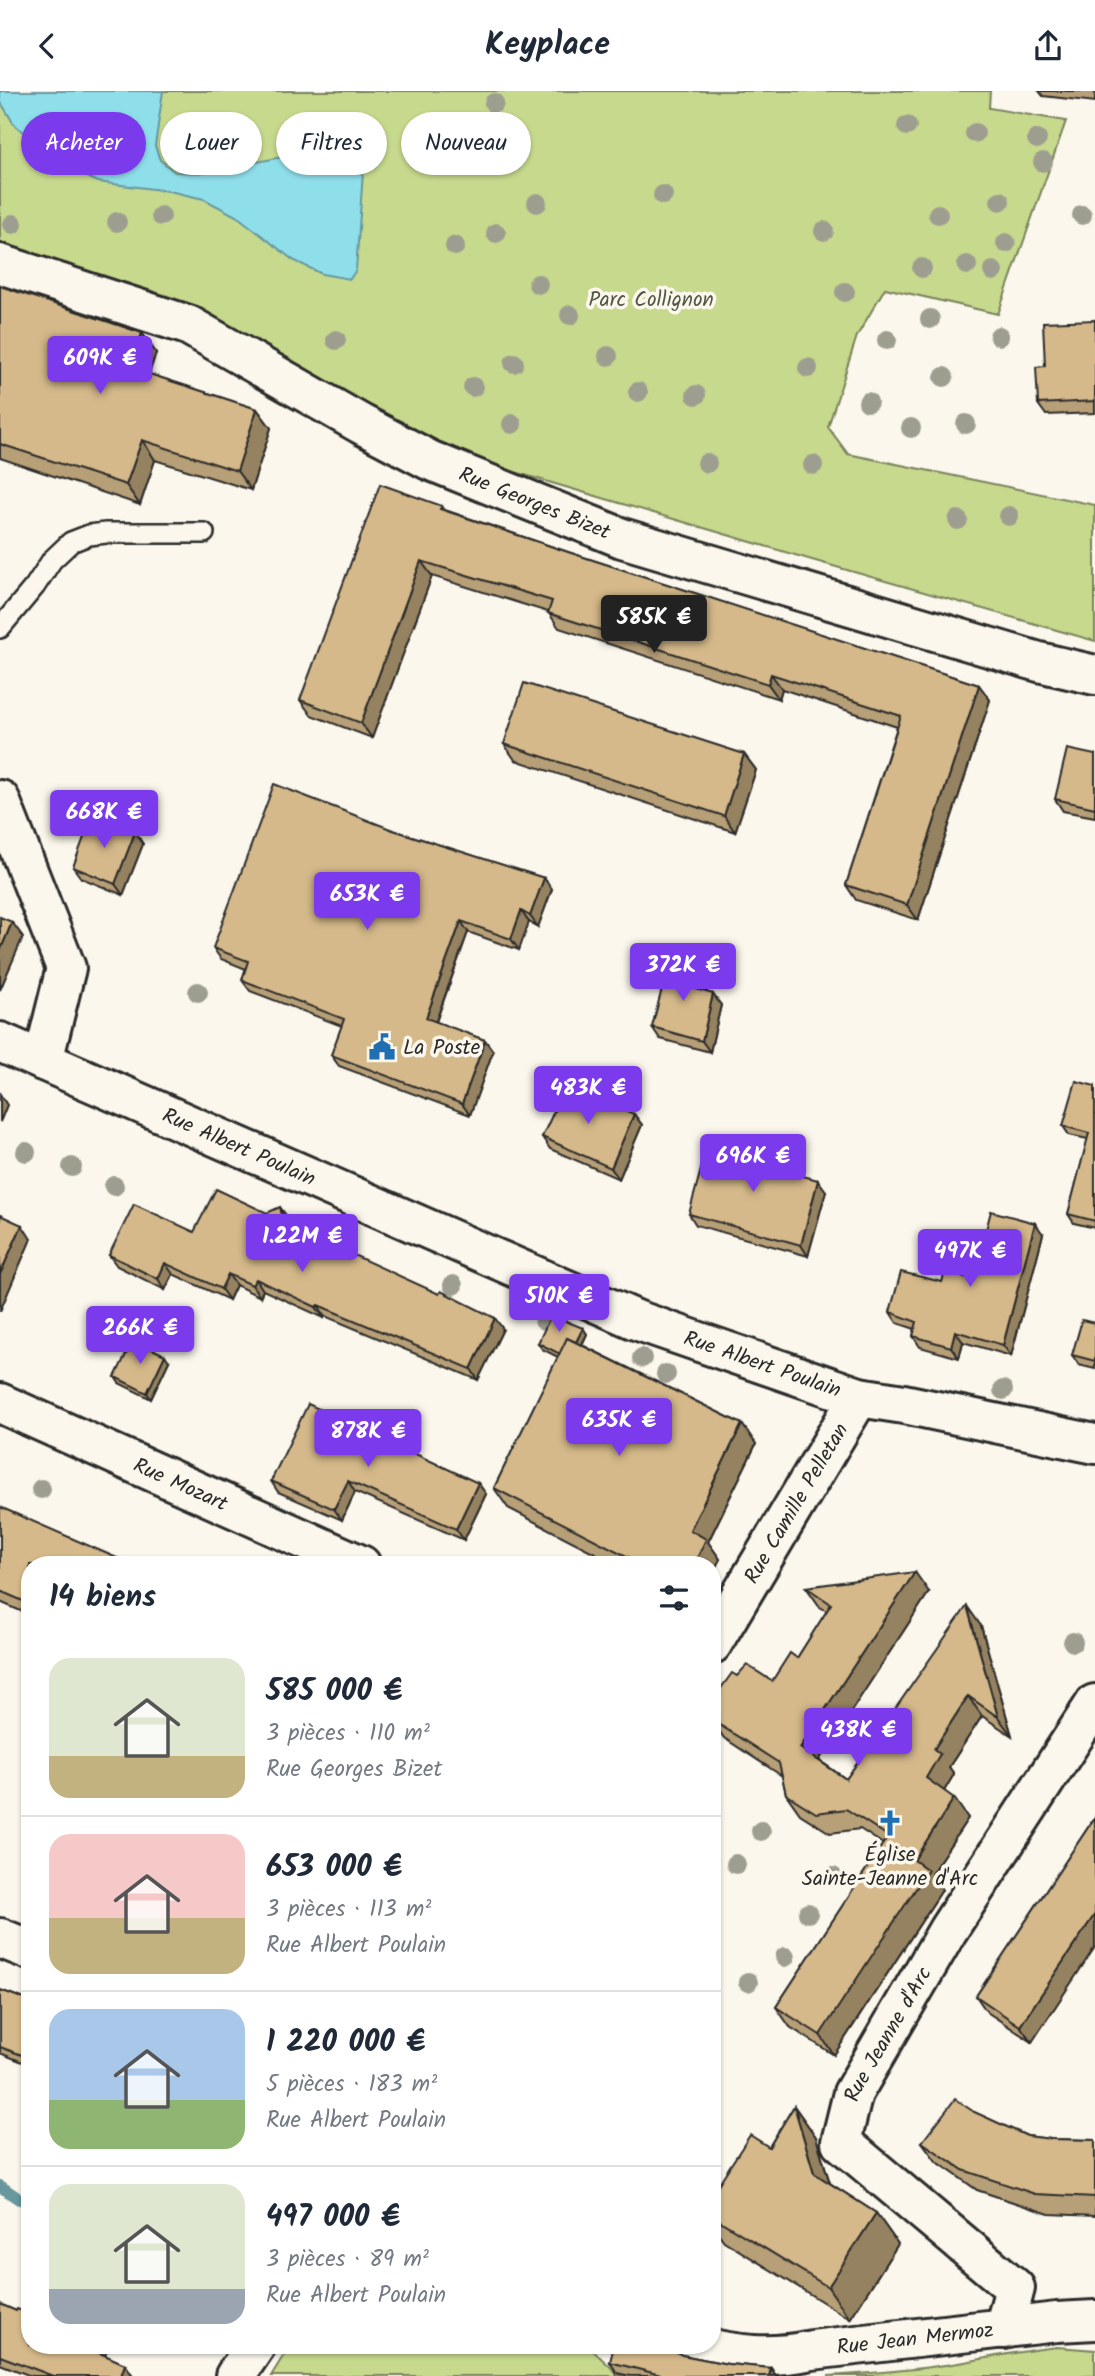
<!DOCTYPE html>
<html lang="fr">
<head>
<meta charset="utf-8">
<style>
	body { margin:0; font-family:Kalam,sans-serif; background:#f6f6f7; color:#1f2937; height:100vh; display:flex; flex-direction:column; font-size:26px; white-space:nowrap }
	* { box-sizing:border-box; margin:0 }
	p { font-size:23px; color:#747a83 }
	.icon { flex:none; width:38px; height:38px; fill:none; stroke:currentColor; stroke-width:2; stroke-linecap:round; stroke-linejoin:round }
	.map { position:relative; flex:1; overflow:hidden }
	.details { position:absolute; left:21px; top:1465px; width:700px; height:798px; display:flex; flex-direction:column; background:#fff; border-radius:28px; box-shadow:0 2px 5px #0004 }
	.details>* { flex:none }
	.guide { position:absolute; left:21px; top:21px; width:700px; height:63px; display:flex; gap:14px }
	.price { position:absolute; translate:-50% -60px; padding:0 16px; border-radius:7px; background:#7c3aed; color:#fff; font-size:23px; line-height:46px; filter:drop-shadow(0 2px 4px #0008) }
	.price::after { content:''; position:absolute; left:50%; top:42px; width:21px; height:16px; margin-left:-10px; background:inherit; clip-path:polygon(0 0,100% 0,50% 100%) }
	.price.active { background:#222; color:#fff }
	ul { padding:0; list-style:none }
	li { display:flex; align-items:center; gap:21px; height:175px; padding:0 28px }
	li+li { border-top:2px solid #e0e1e3 }
	li span { display:grid; place-items:center; flex:none; width:196px; height:140px; border-radius:21px; color:#555 }
	li>.icon { margin-inline-start:auto }
	span .icon { width:84px; height:84px; fill:#fffc; stroke-width:1 }
	li b { font-size:30px }
	h2 { display:flex; justify-content:space-between; align-items:center; height:84px; padding:0 28px; font-size:30px }
	.pill { padding:0 24px; border-radius:32px; background:#fff; box-shadow:0 2px 5px #0004; font-size:24px; line-height:63px }
	.pill.active { background:#7c3aed; color:#fff }
	header { display:flex; justify-content:space-between; align-items:center; height:91px; padding:0 28px; background:#fff; font-size:32px; font-weight:800 }
	.map>svg:first-child { display:block }
	.green { fill:#c7d98d; stroke:#79825c; stroke-width:2 }
	.water { fill:#8fdfeb; stroke:#67979e; stroke-width:2 }
	.lines { fill:none; stroke-linecap:round; stroke-linejoin:round }
	.stream { stroke:#67979e; stroke-width:12 }
	.service-casing { stroke:#2b2b2b; stroke-width:24 }
	.minor-casing { stroke:#2b2b2b; stroke-width:44 }
	.service { stroke:#fbf7ec; stroke-width:19 }
	.minor { stroke:#fbf7ec; stroke-width:38 }
	.tree { fill:#9e9e90 }
	.wall { fill:#b79f77; stroke:#2b2b2b; stroke-width:2 }
	.shaded-wall { fill:#958261; stroke:#2b2b2b; stroke-width:2 }
	.building { fill:#d5b98a; stroke:#2b2b2b; stroke-width:2 }
	.labels { text-anchor:middle; stroke-width:7; stroke-linejoin:round; paint-order:stroke }
	.park-label { font-size:21px; fill:#525644; stroke:#fbf7ec }
	.street-label { font-size:21px; fill:#2b2b2b; stroke:#fbf7ec }
	.poi-label { font-size:21px; fill:#2b2b2b; stroke:#fbf7ec; text-anchor:start }
</style>
</head>
<body>
<header><svg class="icon" aria-label="back" viewBox="0 0 24 24"><path d="M15 5l-7 7 7 7"/></svg>Keyplace<svg class="icon" aria-label="share" viewBox="0 0 24 24"><path d="M12 15V3M7 8l5-5 5 5M5 13v7h14v-7"/></svg></header>
<div class="map">
<svg width="1095" height="2285" viewBox="0 0 1095 2285">
	<rect width="100%" height="100%" fill="#fbf7ec"/>
	<filter id="ink" filterUnits="userSpaceOnUse"><feTurbulence type="fractalNoise" baseFrequency=".0143" numOctaves="2"/><feDisplacementMap in="SourceGraphic" scale="14" xChannelSelector="R" yChannelSelector="G"/><feConvolveMatrix kernelMatrix="1 2 1 2 8 2 1 2 1" color-interpolation-filters="sRGB"/></filter>
	<g filter="url(#ink)">
		<g class="green">
			<polygon points="0,0 990,0 989,17 1066,30 998,223 885,197 857,245 828,336 848,363 1095,414 1095,550 812,469 427,355 0,155"/>
			<polygon points="290,2254 587,2254 617,2282 630,2285 271,2285"/>
			<path d="M1057,2256L1095,2259V2285H828C879,2282 931,2278 981,2268C1006,2263 1031,2259 1057,2256Z"/>
		</g>
		<polygon class="water" points="0,0 163,0 155,55 160,69 175,81 203,82 337,55 359,59 364,67 356,179 350,188 322,183 293,169 238,126 204,108 169,100 98,91 70,78 48,63 14,33 0,10"/>
		<g class="lines">
			<polyline class="stream" points="0,2095 19,2108 30,2107"/>
			<g class="service-casing">
				<polyline id="service" points="0,537 35,495 52,469 71,451 89,444 106,442 204,442"/>
			</g>
			<g class="minor-casing">
				<g id="minor">
					<path id="s1" d="M0,173L188,234L361,333L429,369L622,447L1039,571L1095,584"/>
					<polyline points="0,709 66,877 43,970"/>
					<path id="s2" d="M0,951L636,1229L859,1306L904,1313L1095,1353"/>
					<path id="s3" d="M0,1312L361,1474"/>
					<path id="s4" d="M712,1553L859,1306"/>
					<polyline points="0,1847 30,1859"/>
					<path id="s5" d="M1004,2238L1015,2197L841,2051L853,2002L948,1839L1095,1613"/>
					<path id="s6" d="M695,2254C737,2265 770,2268 812,2259L1057,2231L1095,2229"/>
					<polyline points="235,2285 256,2254"/>
				</g>
			</g>
			<use href="#service" class="service"/>
			<use href="#minor" class="minor"/>
		</g>
		<g class="tree">
			<circle cx="494" cy="12" r="10"/>
			<circle cx="907" cy="35" r="10"/>
			<circle cx="975" cy="42" r="10"/>
			<circle cx="1037" cy="48" r="10"/>
			<circle cx="481" cy="66" r="10"/>
			<circle cx="1043" cy="71" r="10"/>
			<circle cx="663" cy="104" r="10"/>
			<circle cx="1000" cy="110" r="10"/>
			<circle cx="537" cy="112" r="10"/>
			<circle cx="938" cy="123" r="10"/>
			<circle cx="1082" cy="124" r="10"/>
			<circle cx="161" cy="125" r="10"/>
			<circle cx="117" cy="131" r="10"/>
			<circle cx="13" cy="133" r="10"/>
			<circle cx="824" cy="140" r="10"/>
			<circle cx="496" cy="142" r="10"/>
			<circle cx="1006" cy="152" r="10"/>
			<circle cx="455" cy="155" r="10"/>
			<circle cx="967" cy="174" r="10"/>
			<circle cx="922" cy="177" r="10"/>
			<circle cx="993" cy="180" r="10"/>
			<circle cx="538" cy="193" r="10"/>
			<circle cx="845" cy="201" r="10"/>
			<circle cx="570" cy="224" r="10"/>
			<circle cx="930" cy="228" r="10"/>
			<circle cx="999" cy="245" r="10"/>
			<circle cx="336" cy="249" r="10"/>
			<circle cx="887" cy="249" r="10"/>
			<circle cx="608" cy="265" r="10"/>
			<circle cx="514" cy="272" r="10"/>
			<circle cx="808" cy="277" r="10"/>
			<circle cx="944" cy="286" r="10"/>
			<circle cx="473" cy="296" r="10"/>
			<circle cx="638" cy="301" r="10"/>
			<circle cx="696" cy="304" r="10"/>
			<circle cx="868" cy="311" r="10"/>
			<circle cx="512" cy="333" r="10"/>
			<circle cx="966" cy="333" r="10"/>
			<circle cx="911" cy="337" r="10"/>
			<circle cx="707" cy="372" r="10"/>
			<circle cx="813" cy="374" r="10"/>
			<circle cx="1009" cy="425" r="10"/>
			<circle cx="958" cy="429" r="10"/>
			<circle cx="198" cy="901" r="10"/>
			<circle cx="26" cy="1061" r="10"/>
			<circle cx="72" cy="1076" r="10"/>
			<circle cx="114" cy="1095" r="10"/>
			<circle cx="453" cy="1194" r="10"/>
			<circle cx="544" cy="1229" r="10"/>
			<circle cx="642" cy="1267" r="10"/>
			<circle cx="666" cy="1283" r="10"/>
			<circle cx="1003" cy="1299" r="10"/>
			<circle cx="41" cy="1398" r="10"/>
			<circle cx="1073" cy="1551" r="10"/>
			<circle cx="761" cy="1740" r="10"/>
			<circle cx="736" cy="1773" r="10"/>
			<circle cx="833" cy="1786" r="10"/>
			<circle cx="808" cy="1822" r="10"/>
			<circle cx="785" cy="1866" r="10"/>
			<circle cx="748" cy="1891" r="10"/>
		</g>
		<g class="wall">
			<polygon points="1039,0 1095,0 1095,11 1043,5"/>
			<polygon points="0,195 142,242 156,262 149,283 257,318 271,337 251,399 155,369 140,414 0,367"/>
			<polygon points="1095,229 1095,322 1046,324 1038,313 1045,275"/>
			<polygon points="442,415 445,419 568,461 979,594 990,609 918,829 856,809 846,794 897,636 782,598 779,608 559,537 548,521 432,485 372,647 311,624 300,609"/>
			<polygon points="504,653 744,663 756,679 735,741 515,669"/>
			<polygon points="1095,664 1095,726 1063,720 1055,708"/>
			<polygon points="393,739 544,787 552,798 538,836 529,831 519,859 468,841 436,931 485,949 493,960 470,1024 339,975 331,964 342,935 250,900 242,889 246,878 221,868 213,857"/>
			<polygon points="135,741 143,753 123,804 81,787 73,776"/>
			<polygon points="709,891 706,901 721,914 710,961 660,948 652,936"/>
			<polygon points="1095,995 1095,1137 1074,1132 1068,1123 1088,1048 1069,1044 1063,1035"/>
			<polygon points="634,1023 642,1034 619,1088 550,1058 542,1046"/>
			<polygon points="786,1072 793,1082 826,1100 808,1165 696,1134 689,1123"/>
			<polygon points="267,1122 288,1127 289,1132 307,1143 503,1238 478,1289 325,1225 324,1227 263,1199 260,1206 236,1194 229,1209 173,1183 165,1199 117,1175 109,1164"/>
			<polygon points="1043,1143 1011,1265 963,1251 959,1267 920,1256 913,1245 915,1238 897,1232 890,1221 942,1191 973,1188"/>
			<polygon points="1095,1232 1095,1278 1079,1274 1072,1264"/>
			<polygon points="583,1237 587,1243 582,1254 742,1333 756,1353 708,1451 720,1468 712,1474 618,1474 508,1417 494,1397 558,1266 542,1258 538,1252"/>
			<polygon points="169,1270 151,1308 119,1292 115,1286"/>
			<polygon points="271,1390 478,1392 486,1403 464,1449 355,1401 342,1429 278,1401"/>
			<polygon points="0,1416 30,1474 30,1524 0,1511"/>
			<polygon points="806,1496 929,1501 819,1669 846,1688 981,1535 1012,1645 982,1625 949,1676 954,1683 944,1700 968,1727 931,1783 942,1799 834,1964 790,1936 776,1916 883,1753 860,1738 830,1742 800,1723 786,1703 782,1685 724,1647 712,1630 712,1610 772,1590 797,1567 827,1520 820,1516"/>
			<polygon points="1095,1726 1032,1951 987,1921 976,1905"/>
			<polygon points="0,1899 30,1910 30,1974 0,1962"/>
			<polygon points="794,2015 816,2046 830,2092 876,2122 898,2153 850,2228 724,2150 712,2134 712,2103 769,2056"/>
			<polygon points="974,2021 1027,2045 1051,2048 1095,2049 1095,2125 1049,2123 977,2099 936,2070 922,2051"/>
			<polygon points="0,2213 107,2260 106,2265 125,2273 133,2285 31,2285 0,2273"/>
			<polygon points="673,2259 682,2264 728,2273 771,2277 776,2285 630,2285 617,2282 610,2271"/>
		</g>
		<g class="shaded-wall">
			<polygon points="142,242 156,262 144,296 131,277"/>
			<polygon points="257,318 271,337 251,399 237,380"/>
			<polygon points="142,349 155,369 140,414 126,394"/>
			<polygon points="421,470 432,485 372,647 361,632"/>
			<polygon points="771,583 782,598 779,608 768,593"/>
			<polygon points="979,594 990,609 918,829 907,814"/>
			<polygon points="744,663 756,679 735,741 724,725"/>
			<polygon points="135,741 143,753 123,804 115,793"/>
			<polygon points="544,787 552,798 538,836 530,825"/>
			<polygon points="521,820 529,831 519,859 511,848"/>
			<polygon points="461,830 468,841 433,938 426,927"/>
			<polygon points="12,831 23,846 0,899 0,860"/>
			<polygon points="701,879 709,891 704,909 696,898"/>
			<polygon points="713,903 721,914 710,961 702,950"/>
			<polygon points="485,949 493,960 470,1024 462,1013"/>
			<polygon points="0,1003 7,1014 0,1031"/>
			<polygon points="634,1023 642,1034 619,1088 611,1077"/>
			<polygon points="786,1072 793,1083 784,1080"/>
			<polygon points="818,1089 826,1100 808,1165 801,1154"/>
			<polygon points="280,1116 288,1127 290,1140 283,1129"/>
			<polygon points="1035,1132 1043,1143 1011,1265 1003,1254"/>
			<polygon points="22,1134 31,1148 0,1220 0,1183"/>
			<polygon points="165,1172 173,1183 165,1199 158,1188"/>
			<polygon points="228,1183 236,1194 229,1209 221,1198"/>
			<polygon points="256,1188 263,1199 260,1206 252,1194"/>
			<polygon points="318,1214 325,1225 324,1227 316,1216"/>
			<polygon points="495,1227 503,1238 478,1289 471,1278"/>
			<polygon points="583,1237 587,1243 572,1273 568,1267"/>
			<polygon points="955,1240 963,1251 959,1267 951,1256"/>
			<polygon points="165,1264 169,1270 151,1308 147,1302"/>
			<polygon points="742,1333 756,1353 708,1451 720,1468 712,1484 712,1474 694,1474 690,1439"/>
			<polygon points="348,1390 355,1401 342,1429 334,1418"/>
			<polygon points="478,1392 486,1403 464,1449 456,1438"/>
			<polygon points="915,1481 929,1501 814,1677 800,1657"/>
			<polygon points="967,1515 981,1535 1012,1645 998,1626"/>
			<polygon points="968,1605 982,1625 949,1676 954,1683 940,1707 926,1687 934,1658"/>
			<polygon points="954,1707 968,1727 931,1783 942,1799 834,1964 820,1944 914,1769"/>
			<polygon points="1095,1823 1095,1856 1032,1951 1020,1935"/>
			<polygon points="794,2015 816,2046 836,2113 814,2082"/>
			<polygon points="876,2122 898,2153 850,2228 828,2196"/>
			<polygon points="98,2254 103,2254 107,2260 103,2271 95,2260"/>
			<polygon points="125,2273 133,2285 121,2285"/>
			<polygon points="771,2277 776,2285 769,2285"/>
		</g>
		<g class="building">
			<polygon points="0,195 142,242 131,277 257,318 237,380 142,349 126,394 0,353"/>
			<polygon points="1095,229 1095,310 1038,313 1036,276 1045,275 1043,231"/>
			<polygon points="380,393 442,415 440,418 568,461 979,594 907,814 846,794 901,625 771,583 768,593 548,522 552,510 421,470 361,632 300,609"/>
			<polygon points="524,592 744,663 724,725 504,653"/>
			<polygon points="1067,658 1095,664 1095,717 1055,708"/>
			<polygon points="274,693 393,739 544,787 530,825 521,820 511,848 461,830 426,927 485,949 462,1013 331,964 344,928 242,889 248,870 213,857"/>
			<polygon points="92,725 135,741 115,793 73,776"/>
			<polygon points="0,826 12,831 0,860"/>
			<polygon points="669,871 701,879 696,898 713,903 702,950 652,936"/>
			<polygon points="1076,990 1095,995 1095,1130 1068,1123 1089,1042 1063,1035"/>
			<polygon points="566,994 634,1023 611,1077 542,1046"/>
			<polygon points="708,1052 786,1072 784,1080 818,1089 801,1154 689,1123"/>
			<polygon points="216,1098 267,1122 280,1116 283,1129 305,1139 303,1141 439,1203 441,1200 495,1227 471,1278 318,1214 316,1216 256,1188 252,1194 228,1183 221,1198 165,1172 158,1188 109,1164 134,1113 194,1141"/>
			<polygon points="991,1120 1035,1132 1003,1254 955,1240 951,1256 913,1245 917,1231 890,1221 901,1181 942,1191 945,1181 973,1188"/>
			<polygon points="0,1124 22,1134 0,1183"/>
			<polygon points="551,1224 583,1237 576,1251 567,1247 560,1263 538,1252"/>
			<polygon points="1082,1229 1095,1232 1095,1270 1072,1264"/>
			<polygon points="567,1247 742,1333 690,1439 706,1448 694,1474 644,1474 494,1397"/>
			<polygon points="133,1249 165,1264 147,1302 115,1286"/>
			<polygon points="308,1313 478,1392 456,1438 348,1390 334,1418 271,1390"/>
			<polygon points="0,1416 133,1474 30,1474 30,1513 0,1500"/>
			<polygon points="915,1481 800,1657 846,1688 967,1515 998,1626 968,1605 934,1658 940,1663 926,1687 954,1707 914,1769 928,1779 820,1944 776,1916 888,1745 846,1718 816,1722 786,1703 779,1672 712,1629 712,1610 716,1604 732,1582 737,1585 747,1574 772,1590 790,1562 797,1567 831,1513 806,1496"/>
			<polygon points="1095,1726 1095,1823 1020,1935 976,1905"/>
			<polygon points="0,1899 30,1910 30,1967 0,1956"/>
			<polygon points="955,2008 974,2021 1027,2045 1051,2048 1095,2049 1095,2106 1035,2103 963,2079 922,2051"/>
			<polygon points="794,2015 814,2082 876,2122 828,2196 712,2125 712,2103 750,2044 769,2056"/>
			<polygon points="0,2213 16,2220 17,2218 30,2223 30,2254 98,2254 95,2260 125,2273 121,2285 53,2285 0,2265"/>
			<polygon points="614,2254 669,2254 673,2259 682,2264 728,2273 771,2277 769,2285 665,2285 610,2271"/>
		</g>
	</g>
	<defs>
		<g id="civic-bare" transform="scale(2.1)"><path d="M-.6-6.5H3V-4.5H.6V-3L4-1V1h2V6H-6V1h2V-1L-.6-3ZM-1.2 2.5V6h2.4V2.5Z" fill="#1f6fb2" stroke="#fbf7ec" stroke-width="2.5" paint-order="stroke"/></g>
		<g id="church-bare" transform="scale(2.1)"><path d="M-1.2-6h2.4v3.5h3.3v2.4h-3.3V6h-2.4V-.1h-3.3v-2.4h3.3Z" fill="#1f6fb2" stroke="#fbf7ec" stroke-width="2.5" paint-order="stroke"/></g>
	</defs>
	<g fill-rule="evenodd">
		<use href="#civic-bare" x="382" y="956"/>
		<use href="#church-bare" x="890" y="1732"/>
	</g>
	<g class="labels">
		<g class="park-label">
			<text x="651" y="215">Parc Collignon</text>
		</g>
		<g class="street-label">
			<text dy="7" stroke="none"><textPath href="#s1" startOffset="588">Rue Georges Bizet</textPath></text>
			<text dy="7" stroke="none"><textPath href="#s2" startOffset="261">Rue Albert Poulain</textPath></text>
			<text dy="7" stroke="none"><textPath href="#s2" startOffset="828">Rue Albert Poulain</textPath></text>
			<text dy="7" stroke="none"><textPath href="#s3" startOffset="198">Rue Mozart</textPath></text>
			<text dy="7" stroke="none"><textPath href="#s4" startOffset="164">Rue Camille Pelletan</textPath></text>
			<text dy="7" stroke="none"><textPath href="#s5" startOffset="388">Rue Jeanne d'Arc</textPath></text>
			<text dy="7" stroke="none"><textPath href="#s6" startOffset="222">Rue Jean Mermoz</textPath></text>
		</g>
		<g class="poi-label">
			<text x="403" y="963">La Poste</text>
			<text x="890" y="1770" text-anchor="middle">Église<tspan x="890" dy="24">Sainte-Jeanne d'Arc</tspan></text>
		</g>
	</g>
</svg>
<b class="price" style="left:100px;top:305px">609K €</b>
<b class="price active" style="left:654px;top:564px">585K €</b>
<b class="price" style="left:104px;top:759px">668K €</b>
<b class="price" style="left:367px;top:841px">653K €</b>
<b class="price" style="left:683px;top:912px">372K €</b>
<b class="price" style="left:588px;top:1035px">483K €</b>
<b class="price" style="left:753px;top:1103px">696K €</b>
<b class="price" style="left:302px;top:1183px">1.22M €</b>
<b class="price" style="left:970px;top:1198px">497K €</b>
<b class="price" style="left:559px;top:1243px">510K €</b>
<b class="price" style="left:140px;top:1275px">266K €</b>
<b class="price" style="left:619px;top:1367px">635K €</b>
<b class="price" style="left:368px;top:1378px">878K €</b>
<b class="price" style="left:858px;top:1677px">438K €</b>
<div class="guide">
<a class="pill active">Acheter</a>
<a class="pill">Louer</a>
<a class="pill">Filtres</a>
<a class="pill">Nouveau</a>
</div>
<section class="details">
<h2>14 biens<svg class="icon" aria-label="filters" viewBox="0 0 24 24"><path d="M4 7h16M4 17h16"/><circle cx="9" cy="7" r="2"/><circle cx="15" cy="17" r="2"/></svg></h2>
<ul>
<li><span style="background:linear-gradient(#dfe7d0 70%,#c2b280 0)"><svg class="icon" aria-label="home" viewBox="0 0 24 24"><path d="M3 11l9-7 9 7M6 9v11h12V9"/></svg></span><div><b>585 000 €</b><p>3 pièces · 110 m²</p><p>Rue Georges Bizet</p></div></li>
<li><span style="background:linear-gradient(#f6c9c9 60%,#c2b280 0)"><svg class="icon" aria-label="home" viewBox="0 0 24 24"><path d="M3 11l9-7 9 7M6 9v11h12V9"/></svg></span><div><b>653 000 €</b><p>3 pièces · 113 m²</p><p>Rue Albert Poulain</p></div></li>
<li><span style="background:linear-gradient(#a9c7e8 65%,#8fb573 0)"><svg class="icon" aria-label="home" viewBox="0 0 24 24"><path d="M3 11l9-7 9 7M6 9v11h12V9"/></svg></span><div><b>1 220 000 €</b><p>5 pièces · 183 m²</p><p>Rue Albert Poulain</p></div></li>
<li><span style="background:linear-gradient(#dfe7d0 75%,#9aa5b1 0)"><svg class="icon" aria-label="home" viewBox="0 0 24 24"><path d="M3 11l9-7 9 7M6 9v11h12V9"/></svg></span><div><b>497 000 €</b><p>3 pièces · 89 m²</p><p>Rue Albert Poulain</p></div></li>
</ul>
</section>
</div>
</body>
</html>
